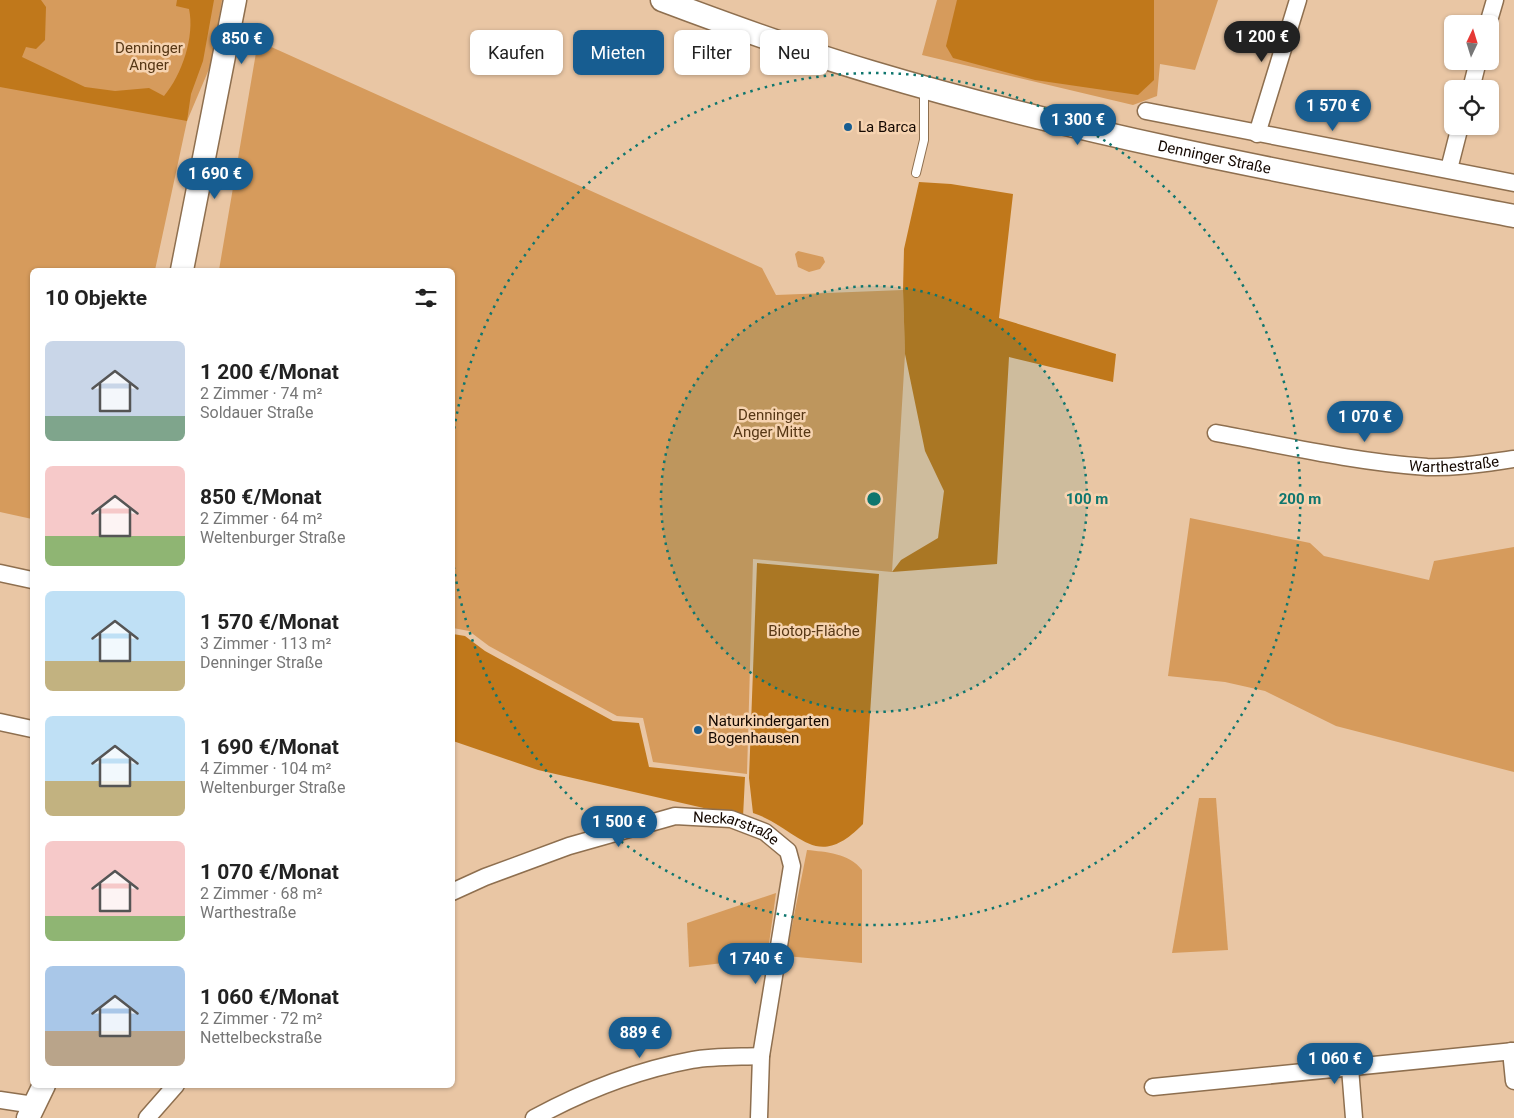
<!DOCTYPE html>
<html lang="de">
<head>
<meta charset="utf-8">
<style>
	body { margin:0; font-family:Roboto,sans-serif; background:#f6f6f6; color:#222; height:100vh; display:flex; flex-direction:column; font-size:19px; white-space:nowrap }
	* { box-sizing:border-box; margin:0 }
	p { font-size:16px; color:#767676 }
	.icon { flex:none; width:28px; height:28px; fill:none; stroke:currentColor; stroke-width:2; stroke-linecap:round; stroke-linejoin:round }
	.map { position:relative; flex:1; overflow:hidden }
	.sheet { position:absolute; left:30px; top:268px; width:425px; height:820px; display:flex; flex-direction:column; background:#fff; border-radius:8px; box-shadow:0 1px 4px #0004 }
	.sheet>* { flex:none }
	.top-card { position:absolute; left:470px; top:30px; width:475px; height:45px; display:flex; gap:10px }
	.needle { width:32px; rotate:4deg }
	.tools { position:absolute; left:1444px; top:15px; display:grid; gap:10px }
	.tools a { display:grid; place-items:center; width:55px; height:55px; border-radius:8px; background:#fff; box-shadow:0 1px 4px #0004; font-size:25px }
	.price { position:absolute; translate:-50% -42px; padding:0 11px; border-radius:18px; background:#175d91; color:#fff; font-size:16px; line-height:32px; filter:drop-shadow(0 1px 2px #0008) }
	.price::after { content:''; position:absolute; left:50%; top:30px; width:15px; height:11px; margin-left:-8px; background:inherit; clip-path:polygon(0 0,100% 0,50% 100%) }
	.price.active { background:#222; color:#fff }
	ul { padding:0; list-style:none }
	li { display:flex; align-items:center; gap:15px; height:125px; padding:0 15px }
	li span { display:grid; place-items:center; flex:none; width:140px; height:100px; border-radius:8px; color:#555 }
	li>.icon { margin-inline-start:auto }
	span .icon { width:60px; height:60px; fill:#fffc; stroke-width:1 }
	li b { font-size:21px }
	h2 { display:flex; justify-content:space-between; align-items:center; height:60px; padding:0 15px; font-size:21px }
	.tag { padding:0 18px; border-radius:8px; background:#fff; box-shadow:0 1px 4px #0004; font-size:18px; line-height:45px }
	.tag.active { background:#175d91; color:#fff }
	.map>svg:first-child { display:block }
	.green { fill:#d69b5c }
	.forest { fill:#c0781b }
	.lines { fill:none; stroke-linecap:round; stroke-linejoin:round }
	.lane-casing { stroke:#8e6f4f; stroke-width:10 }
	.street-casing { stroke:#8e6f4f; stroke-width:19 }
	.secondary-casing { stroke:#8e6f4f; stroke-width:25 }
	.lane { stroke:#fff; stroke-width:8 }
	.street { stroke:#fff; stroke-width:16 }
	.secondary { stroke:#fff; stroke-width:22 }
	.ring { fill:none; stroke:#0f766e; stroke-width:2.5; stroke-dasharray:2.5 5 }
	.poi-dot { fill:#175d91; stroke:#f6d3b0; stroke-width:2 }
	.labels { text-anchor:middle; stroke-width:5; stroke-linejoin:round; paint-order:stroke }
	.park-label { font-size:15px; fill:#563715; stroke:#f6d3b0 }
	.poi-label { font-size:15px; fill:#140801; stroke:#f6d3b0; text-anchor:start }
	.street-label { font-size:15px; fill:#140801; stroke:#f6d3b0 }
	.centre { fill:#0f766e; stroke:#f6d3b0; stroke-width:2.5 }
	.ring-label { font-size:15px; text-anchor:middle; font-weight:bold; fill:#0f766e; stroke:#f6d3b0; stroke-width:5; stroke-linejoin:round; paint-order:stroke }
</style>
</head>
<body>
<div class="map">
<svg width="1514" height="1118" viewBox="0 0 1514 1118">
	<rect width="100%" height="100%" fill="#e9c6a4"/>
	<g class="green">
		<polygon points="0,0 222,0 212,62 187,121 155,270 32,270 32,519 0,512"/>
		<polygon points="937,0 1218,0 1195,70 1160,64 1157,96 1133,105 922,55"/>
		<polygon points="258,41 762,268 776,295 903,290 905,354 892,572 753,559 747,774 653,762 643,718 617,716 489,646 469,631 453,628 452,270 219,270"/>
		<polygon points="798,251 823,257 825,262 820,269 809,272 798,267 795,254"/>
		<polygon points="1190,518 1310,543 1324,556 1429,580 1434,561 1514,547 1514,772 1336,726 1265,691 1225,682 1168,676"/>
		<polygon points="1199,798 1216,798 1228,950 1172,953"/>
		<path d="M807,850C826,852 849,853 862,870V963L786,956Z"/>
		<polygon points="776,893 767,958 689,967 687,923"/>
	</g>
	<g class="forest">
		<path d="M0,0H41L46,7L45,40L36,49L26,47L22,57L85,87L115,91L149,88L164,96C182,75 195,36 189,9L176,6L177,0H214L203,61L191,94L187,121L0,87Z"/>
		<polygon points="957,0 1154,0 1154,80 1138,95 1035,80 953,58 946,46"/>
		<polygon points="919,182 951,184 1013,194 999,318 1116,354 1113,382 1009,357 997,564 892,572 901,560 938,538 944,491 925,451 905,354 903,290 904,249"/>
		<path d="M757,563L879,574L863,824C815,874 799,828 753,813L749,778Z"/>
		<polygon points="453,634 465,636 485,651 613,721 639,723 649,767 745,777 743,817 538,770 453,741"/>
	</g>
	<g class="lines">
		<g class="lane-casing">
			<polyline id="lane" points="916,173 924,140 924,90"/>
		</g>
		<g class="street-casing">
			<g id="street">
				<polyline points="1488,24 1495,0"/>
				<polyline points="1471,89 1478,61"/>
				<polyline points="1146,111 1514,183"/>
				<polyline points="1257,134 1298,0"/>
				<polyline points="1449,169 1460,126"/>
				<path id="s1" d="M1216,433C1286,446 1356,462 1427,467C1456,468 1485,463 1514,459"/>
				<polyline points="0,573 32,580"/>
				<polyline points="0,722 32,729"/>
				<path id="s2" d="M452,892L485,877L569,846L675,816L731,819L765,832L788,851L792,866L761,1056L759,1118"/>
				<polyline points="1511,1051 1514,1081"/>
				<polyline points="1350,1068 1354,1118"/>
				<polyline points="1153,1087 1514,1051"/>
				<polyline points="0,1100 34,1105"/>
				<polyline points="147,1118 176,1085"/>
				<path d="M534,1118C582,1092 638,1070 692,1060C714,1056 739,1057 761,1056"/>
			</g>
		</g>
		<g class="secondary-casing">
			<g id="secondary">
				<path id="s3" d="M662,0C731,26 800,51 871,72C1081,135 1298,175 1514,216"/>
				<polyline points="182,270 235,0"/>
				<polyline points="28,1118 44,1085"/>
			</g>
		</g>
		<use href="#lane" class="lane"/>
		<use href="#street" class="street"/>
		<use href="#secondary" class="secondary"/>
	</g>
	<circle cx="874" cy="499" r="213" fill="#0f766e" fill-opacity=".12"/>
	<g class="ring">
		<circle cx="874" cy="499" r="213"/>
		<path d="M453 436A426 426 0 1 1 453 562"/>
	</g>
	<g class="poi-dot">
		<circle cx="848" cy="127" r="5"/>
		<circle cx="698" cy="730" r="5"/>
	</g>
	<g class="labels">
		<g class="park-label">
			<text x="149" y="53">Denninger<tspan x="149" dy="17">Anger</tspan></text>
			<text x="772" y="420">Denninger<tspan x="772" dy="17">Anger Mitte</tspan></text>
			<text x="814" y="636">Biotop-Fläche</text>
		</g>
		<g class="poi-label">
			<text x="858" y="132">La Barca</text>
			<text x="708" y="726">Naturkindergarten<tspan x="708" dy="17">Bogenhausen</tspan></text>
		</g>
		<g class="street-label">
			<text dy="5" stroke="none"><textPath href="#s3" startOffset="575">Denninger Straße</textPath></text>
			<text dy="5" stroke="none"><textPath href="#s1" startOffset="241">Warthestraße</textPath></text>
			<text dy="5" stroke="none"><textPath href="#s2" startOffset="299">Neckarstraße</textPath></text>
		</g>
	</g>
	<circle cx="874" cy="499" r="8" class="centre"/>
	<g class="ring-label">
		<text x="1087" y="504">100 m</text>
		<text x="1300" y="504">200 m</text>
	</g>
</svg>
<div class="tools">
<a><svg class="needle" viewBox="-14 -14 28 28"><path d="M0-13l5 13h-10z" fill="#e53935"/><path d="M0 13l5-13h-10z" fill="#767676"/></svg></a>
<a><svg class="icon" aria-label="locate" viewBox="0 0 24 24"><circle cx="12" cy="12" r="6"/><path d="M12 2v4M12 18v4M2 12h4M18 12h4"/></svg></a>
</div>
<b class="price active" style="left:1262px;top:63px">1 200 €</b>
<b class="price" style="left:242px;top:65px">850 €</b>
<b class="price" style="left:1333px;top:132px">1 570 €</b>
<b class="price" style="left:1078px;top:146px">1 300 €</b>
<b class="price" style="left:215px;top:200px">1 690 €</b>
<b class="price" style="left:1365px;top:443px">1 070 €</b>
<b class="price" style="left:619px;top:848px">1 500 €</b>
<b class="price" style="left:756px;top:985px">1 740 €</b>
<b class="price" style="left:640px;top:1059px">889 €</b>
<b class="price" style="left:1335px;top:1085px">1 060 €</b>
<div class="top-card">
<a class="tag">Kaufen</a>
<a class="tag active">Mieten</a>
<a class="tag">Filter</a>
<a class="tag">Neu</a>
</div>
<section class="sheet">
<h2>10 Objekte<svg class="icon" aria-label="filters" viewBox="0 0 24 24"><path d="M4 7h16M4 17h16"/><circle cx="9" cy="7" r="2"/><circle cx="15" cy="17" r="2"/></svg></h2>
<ul>
<li><span style="background:linear-gradient(#c9d6e8 75%,#7fa58c 0)"><svg class="icon" aria-label="home" viewBox="0 0 24 24"><path d="M3 11l9-7 9 7M6 9v11h12V9"/></svg></span><div><b>1 200 €/Monat</b><p>2 Zimmer · 74 m²</p><p>Soldauer Straße</p></div></li>
<li><span style="background:linear-gradient(#f6c9c9 70%,#8fb573 0)"><svg class="icon" aria-label="home" viewBox="0 0 24 24"><path d="M3 11l9-7 9 7M6 9v11h12V9"/></svg></span><div><b>850 €/Monat</b><p>2 Zimmer · 64 m²</p><p>Weltenburger Straße</p></div></li>
<li><span style="background:linear-gradient(#bfe0f5 70%,#c2b280 0)"><svg class="icon" aria-label="home" viewBox="0 0 24 24"><path d="M3 11l9-7 9 7M6 9v11h12V9"/></svg></span><div><b>1 570 €/Monat</b><p>3 Zimmer · 113 m²</p><p>Denninger Straße</p></div></li>
<li><span style="background:linear-gradient(#bfe0f5 65%,#c2b280 0)"><svg class="icon" aria-label="home" viewBox="0 0 24 24"><path d="M3 11l9-7 9 7M6 9v11h12V9"/></svg></span><div><b>1 690 €/Monat</b><p>4 Zimmer · 104 m²</p><p>Weltenburger Straße</p></div></li>
<li><span style="background:linear-gradient(#f6c9c9 75%,#8fb573 0)"><svg class="icon" aria-label="home" viewBox="0 0 24 24"><path d="M3 11l9-7 9 7M6 9v11h12V9"/></svg></span><div><b>1 070 €/Monat</b><p>2 Zimmer · 68 m²</p><p>Warthestraße</p></div></li>
<li><span style="background:linear-gradient(#a9c7e8 65%,#b9a48a 0)"><svg class="icon" aria-label="home" viewBox="0 0 24 24"><path d="M3 11l9-7 9 7M6 9v11h12V9"/></svg></span><div><b>1 060 €/Monat</b><p>2 Zimmer · 72 m²</p><p>Nettelbeckstraße</p></div></li>
</ul>
</section>
</div>
</body>
</html>
